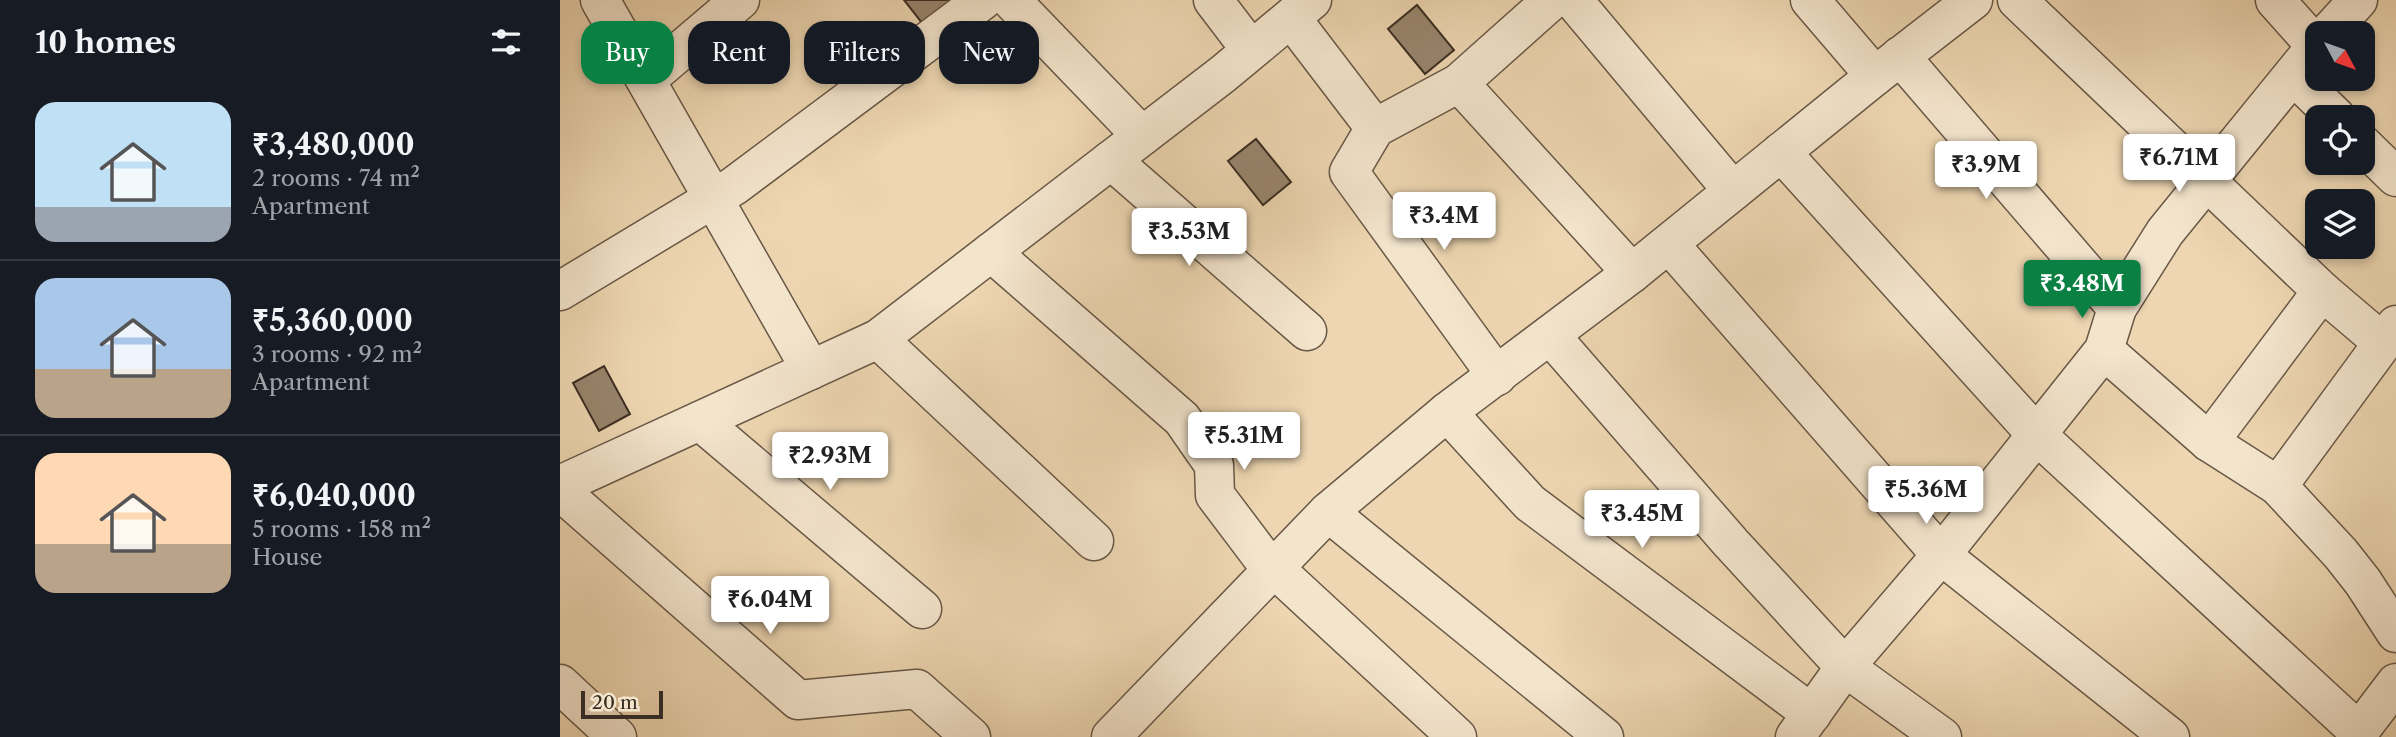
<!DOCTYPE html>
<html lang="en">
<head>
<meta charset="utf-8">
<style>
	body { margin:0; font-family:"Libre Caslon Text",serif; background:#20242c; color:#f1f3f6; height:100vh; display:flex; flex-direction:column; font-size:26px; white-space:nowrap }
	* { box-sizing:border-box; margin:0 }
	p { font-size:23px; color:#9ea1a6 }
	.icon { flex:none; width:38px; height:38px; fill:none; stroke:currentColor; stroke-width:2; stroke-linecap:round; stroke-linejoin:round }
	.map { position:relative; flex:1; overflow:hidden }
	.drawer { display:flex; flex-direction:column; background:#171b24; width:560px }
	.drawer>* { flex:none }
	.top-card { position:absolute; left:21px; top:21px; width:665px; height:63px; display:flex; gap:14px }
	.needle { width:46px; rotate:131deg }
	.tools { position:absolute; left:1745px; top:21px; display:grid; gap:14px }
	.tools a { display:grid; place-items:center; width:70px; height:70px; border-radius:14px; background:#171b24; box-shadow:0 4px 10px #0003; font-size:35px }
	.scale { position:absolute; left:21px; bottom:18px; width:82px; box-sizing:border-box; padding-left:7px; border:4px solid #3b2e23; border-top:0; font-size:19px; line-height:24px; white-space:nowrap; color:#3b2e23; -webkit-text-stroke:5px #f3e4cc; paint-order:stroke }
	.price { position:absolute; translate:-50% -60px; padding:0 16px; border-radius:7px; background:#fff; color:#222; font-size:23px; line-height:46px; filter:drop-shadow(0 2px 4px #0008) }
	.price::after { content:''; position:absolute; left:50%; top:42px; width:21px; height:16px; margin-left:-10px; background:inherit; clip-path:polygon(0 0,100% 0,50% 100%) }
	.price.current { background:#0b8043; color:#fff }
	ul { padding:0; list-style:none }
	li { display:flex; align-items:center; gap:21px; height:175px; padding:0 35px }
	li+li { border-top:2px solid #363941 }
	li span { display:grid; place-items:center; flex:none; width:196px; height:140px; border-radius:21px; color:#555 }
	li>.icon { margin-inline-start:auto }
	span .icon { width:84px; height:84px; fill:#fffc; stroke-width:1 }
	li b { font-size:30px }
	h2 { display:flex; justify-content:space-between; align-items:center; height:84px; padding:0 35px; font-size:30px }
	.tag { padding:0 24px; border-radius:21px; background:#171b24; box-shadow:0 4px 10px #0003; font-size:24px; line-height:63px }
	.tag.current { background:#0b8043; color:#fff }
	main { display:flex; flex:1; min-height:0 }
	.map>svg:first-child { display:block }
	.building { fill:#98856d; stroke:#3b2e23; stroke-width:2 }
	.lines { fill:none; stroke-linecap:round; stroke-linejoin:round }
	.minor-casing { stroke:#685846; stroke-width:41 }
	.minor { stroke:#f3e4cc; stroke-width:38 }
</style>
</head>
<body>
<main>
<section class="drawer">
<h2>10 homes<svg class="icon" aria-label="filters" viewBox="0 0 24 24"><path d="M4 7h16M4 17h16"/><circle cx="9" cy="7" r="2"/><circle cx="15" cy="17" r="2"/></svg></h2>
<ul>
<li><span style="background:linear-gradient(#bfe0f5 75%,#9aa5b1 0)"><svg class="icon" aria-label="home" viewBox="0 0 24 24"><path d="M3 11l9-7 9 7M6 9v11h12V9"/></svg></span><div><b>₹3,480,000</b><p>2 rooms · 74 m²</p><p>Apartment</p></div></li>
<li><span style="background:linear-gradient(#a9c7e8 65%,#b9a48a 0)"><svg class="icon" aria-label="home" viewBox="0 0 24 24"><path d="M3 11l9-7 9 7M6 9v11h12V9"/></svg></span><div><b>₹5,360,000</b><p>3 rooms · 92 m²</p><p>Apartment</p></div></li>
<li><span style="background:linear-gradient(#ffd9b3 65%,#b9a48a 0)"><svg class="icon" aria-label="home" viewBox="0 0 24 24"><path d="M3 11l9-7 9 7M6 9v11h12V9"/></svg></span><div><b>₹6,040,000</b><p>5 rooms · 158 m²</p><p>House</p></div></li>
</ul>
</section>
<div class="map">
<svg width="1836" height="737" viewBox="0 0 1836 737">
	<rect width="100%" height="100%" fill="#edd6b1"/>
	<filter id="stains"><feTurbulence type="fractalNoise" baseFrequency=".00286" numOctaves="4"/><feColorMatrix values="0 0 0 0 .2 0 0 0 0 .09 0 0 0 0 .02 0 0 0 .5 -.17"/></filter>
	<radialGradient id="worn" r=".72"><stop offset=".6" stop-color="#630" stop-opacity="0"/><stop offset="1" stop-color="#630" stop-opacity=".3"/></radialGradient>
	<g class="building">
		<polygon points="344,0 388,0 397,12 370,33"/>
		<polygon points="857,5 894,50 865,74 828,29"/>
		<polygon points="696,139 731,182 703,205 668,161"/>
		<polygon points="44,366 70,414 39,431 13,383"/>
	</g>
	<g class="lines">
		<g class="minor-casing">
			<g id="minor">
				<polyline points="40,0 251,370"/>
				<polyline points="451,0 582,136"/>
				<polyline points="653,0 691,50"/>
				<polyline points="1013,0 1173,191"/>
				<polyline points="1250,0 1315,76"/>
				<polyline points="1457,0 1762,291 1822,342"/>
				<polyline points="1715,0 1756,46"/>
				<polyline points="731,18 815,128"/>
				<polyline points="1768,33 1798,0"/>
				<polyline points="1340,56 1557,308"/>
				<polyline points="1733,75 1776,117"/>
				<polyline points="86,80 180,0"/>
				<polyline points="899,83 1072,273"/>
				<polyline points="1802,144 1836,177"/>
				<polyline points="1221,152 1476,434 1799,732"/>
				<polyline points="551,160 747,331"/>
				<polyline points="1109,244 1381,555 1610,737"/>
				<polyline points="431,252 622,419 654,465 655,495 701,556 897,737"/>
				<polyline points="0,291 174,186 423,0"/>
				<polyline points="990,335 1171,543 1285,667 1382,737"/>
				<polyline points="318,339 534,541"/>
				<polyline points="1544,350 1649,442 1718,486 1781,554 1803,582 1836,633"/>
				<polyline points="937,376 789,172 815,128 899,83 992,0"/>
				<polyline points="887,412 970,503 1252,714"/>
				<polyline points="140,421 362,609"/>
				<polyline points="1649,442 1762,291"/>
				<polyline points="0,485 318,339 663,74 752,0"/>
				<polyline points="1718,486 1836,325"/>
				<polyline points="0,491 238,700 357,689 411,737"/>
				<polyline points="768,512 1044,737"/>
				<polyline points="0,684 57,737"/>
				<polyline points="551,737 768,512 887,412 1072,273 1315,76 1413,0"/>
				<polyline points="1235,737 1285,667 1381,555 1544,350 1557,308 1605,232 1757,45"/>
				<polyline points="1795,737 1836,683"/>
			</g>
		</g>
		<use href="#minor" class="minor"/>
	</g>
	<rect width="100%" height="100%" filter="url(#stains)"/>
	<rect width="100%" height="100%" fill="url(#worn)"/>
</svg>
<div class="tools">
<a><svg class="needle" viewBox="-14 -14 28 28"><path d="M0-13l5 13h-10z" fill="#e53935"/><path d="M0 13l5-13h-10z" fill="#9ea1a6"/></svg></a>
<a><svg class="icon" aria-label="locate" viewBox="0 0 24 24"><circle cx="12" cy="12" r="6"/><path d="M12 2v4M12 18v4M2 12h4M18 12h4"/></svg></a>
<a><svg class="icon" aria-label="layers" viewBox="0 0 24 24"><path d="M12 4l9 5-9 5-9-5zM3 14l9 5 9-5"/></svg></a>
</div>
<div class="scale">20 m</div>
<b class="price" style="left:1619px;top:194px">₹6.71M</b>
<b class="price" style="left:1426px;top:201px">₹3.9M</b>
<b class="price" style="left:884px;top:252px">₹3.4M</b>
<b class="price" style="left:629px;top:268px">₹3.53M</b>
<b class="price current" style="left:1522px;top:320px">₹3.48M</b>
<b class="price" style="left:684px;top:472px">₹5.31M</b>
<b class="price" style="left:270px;top:492px">₹2.93M</b>
<b class="price" style="left:1366px;top:526px">₹5.36M</b>
<b class="price" style="left:1082px;top:550px">₹3.45M</b>
<b class="price" style="left:210px;top:636px">₹6.04M</b>
<div class="top-card">
<a class="tag current">Buy</a>
<a class="tag">Rent</a>
<a class="tag">Filters</a>
<a class="tag">New</a>
</div>
</div>
</main>
</body>
</html>
